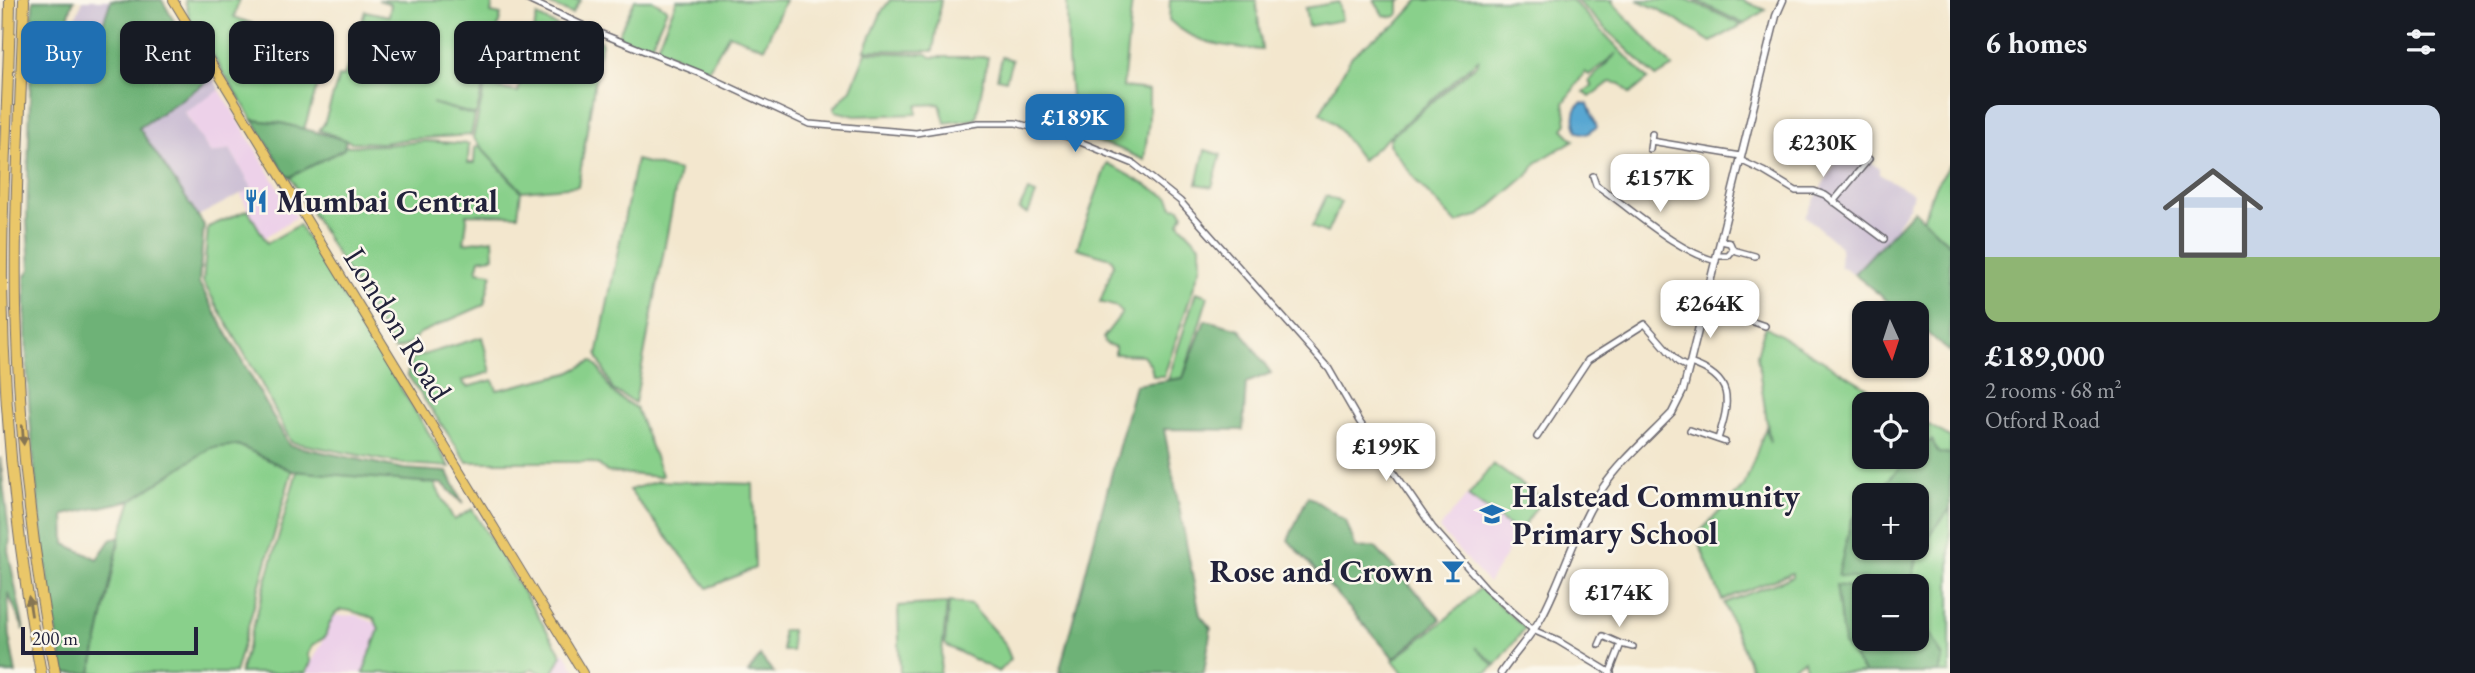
<!DOCTYPE html>
<html lang="en">
<head>
<meta charset="utf-8">
<style>
	body { margin:0; font-family:"EB Garamond",serif; background:#242831; color:#f1f3f6; height:100vh; display:flex; flex-direction:column; font-size:26px; white-space:nowrap }
	* { box-sizing:border-box; margin:0 }
	p { font-size:23px; color:#9ea1a6 }
	.icon { flex:none; width:38px; height:38px; fill:none; stroke:currentColor; stroke-width:2; stroke-linecap:round; stroke-linejoin:round }
	.map { position:relative; flex:1; overflow:hidden }
	.drawer { display:flex; flex-direction:column; background:#171b24; width:525px }
	.drawer>* { flex:none }
	.hud { position:absolute; left:21px; top:21px; width:665px; height:63px; display:flex; gap:14px }
	.needle { width:46px; rotate:177deg }
	.controls { position:absolute; left:1852px; top:301px; display:grid; gap:14px }
	.controls a { display:grid; place-items:center; width:77px; height:77px; border-radius:14px; background:#171b24; box-shadow:0 2px 5px #0004; font-size:35px }
	.scale { position:absolute; left:21px; bottom:18px; width:177px; box-sizing:border-box; padding-left:7px; border:4px solid #22223b; border-top:0; font-size:19px; line-height:24px; white-space:nowrap; color:#22223b; -webkit-text-stroke:5px #fbf7ec; paint-order:stroke }
	.price { position:absolute; translate:-50% -60px; padding:0 16px; border-radius:14px; background:#fff; color:#222; font-size:23px; line-height:46px; filter:drop-shadow(0 2px 4px #0008) }
	.price::after { content:''; position:absolute; left:50%; top:42px; width:21px; height:16px; margin-left:-10px; background:inherit; clip-path:polygon(0 0,100% 0,50% 100%) }
	.price.current { background:#1f6fb2; color:#fff }
	ul { padding:0; list-style:none }
	li { display:grid; align-content:center; gap:14px; height:371px; padding:0 35px }
	li+li { border-top:2px solid #363941 }
	li span { display:grid; place-items:center; height:217px; border-radius:14px; color:#555 }
	li>.icon { margin-inline-start:auto }
	span .icon { width:126px; height:126px; fill:#fffc; stroke-width:1 }
	li b { font-size:30px }
	h2 { display:flex; justify-content:space-between; align-items:center; height:84px; padding:0 35px; font-size:30px }
	.pill { padding:0 24px; border-radius:14px; background:#171b24; box-shadow:0 2px 5px #0004; font-size:24px; line-height:63px }
	.pill.current { background:#1f6fb2; color:#fff }
	main { display:flex; flex:1; min-height:0 }
	.map>svg:first-child { display:block }
	.built { fill:#edd1e9 }
	.industrial { fill:#ccbfd4 }
	.green { fill:#89d08b; stroke:#567963; stroke-width:2; fill-rule:evenodd }
	.forest { fill:#6eb277; stroke:#486a59; stroke-width:2 }
	.water { fill:#59a7d2; stroke:#3e6486; stroke-width:2 }
	.lines { fill:none; stroke-linecap:round; stroke-linejoin:round }
	.minor-casing { stroke:#6b676e; stroke-width:8 }
	.tertiary-casing { stroke:#6b676e; stroke-width:9 }
	.primary-casing { stroke:#6b676e; stroke-width:10 }
	.motorway-casing { stroke:#6b676e; stroke-width:12 }
	.minor { stroke:#fff; stroke-width:5 }
	.tertiary { stroke:#fff; stroke-width:6 }
	.primary { stroke:#eac769; stroke-width:8 }
	.motorway { stroke:#eac769; stroke-width:10 }
	.oneway { fill:#867452 }
	.labels { text-anchor:middle; stroke-width:5; stroke-linejoin:round; paint-order:stroke }
	.poi-label { font-size:32px; font-weight:bold; fill:#22223b; stroke:#fbf7ec; text-anchor:start }
	.street-label { font-size:32px; fill:#22223b; stroke:#fbf7ec }
</style>
</head>
<body>
<main>
<div class="map">
<svg width="1950" height="673" viewBox="0 0 1950 673">
	<rect width="100%" height="100%" fill="#fbf7ec"/>
	<filter id="ink" filterUnits="userSpaceOnUse"><feTurbulence type="fractalNoise" baseFrequency=".0143" numOctaves="2"/><feDisplacementMap in="SourceGraphic" scale="14" xChannelSelector="R" yChannelSelector="G"/><feConvolveMatrix kernelMatrix="1 2 1 2 8 2 1 2 1" color-interpolation-filters="sRGB"/></filter>
	<filter id="wash" filterUnits="userSpaceOnUse"><feTurbulence type="fractalNoise" baseFrequency=".00686" numOctaves="4" result="noise"/><feDisplacementMap in="SourceGraphic" scale="28" xChannelSelector="R" yChannelSelector="G"/><feGaussianBlur stdDeviation="1.57" result="paint"/><feColorMatrix in="noise" values="0 0 0 0 0 0 0 0 0 0 0 0 0 0 0 0 0 1.4 0 .05"/><feComposite in="paint" operator="in"/></filter>
	<g filter="url(#wash)">
		<rect width="100%" height="100%" fill="#f3e7ce"/>
		<g class="built">
			<polygon points="220,90 296,217 265,237 248,210 241,194 252,188 230,149 211,154 184,111"/>
			<polygon points="1493,464 1542,499 1488,583 1439,529"/>
			<polygon points="355,615 375,623 379,629 363,673 306,673 325,637 332,616"/>
			<polygon points="564,651 578,673 553,673"/>
		</g>
		<g class="industrial">
			<polygon points="83,0 111,0 93,53 71,46 73,23"/>
			<polygon points="213,78 220,90 184,112 211,154 230,149 252,188 198,216 139,127"/>
			<polygon points="1845,145 1879,168 1879,174 1913,193 1909,207 1897,225 1900,233 1870,285 1840,266 1841,247 1805,216"/>
		</g>
		<g class="green">
			<polygon points="185,0 239,0 234,17 256,25 249,45 323,68 304,129 281,123 253,120 190,19"/>
			<polygon points="378,0 493,0 491,13 501,15 476,115 432,103 475,116 471,135 409,139 382,143 351,142 319,130 324,124 339,76 344,77 365,11 389,16 391,4"/>
			<polygon points="544,0 581,0 572,14 546,3"/>
			<polygon points="635,0 652,0 667,9 651,45 646,46 620,38 618,35"/>
			<polygon points="677,0 785,0 764,48 729,34 708,70 656,48"/>
			<polygon points="890,0 941,0 933,51 865,50 882,11"/>
			<polygon points="1067,0 1132,0 1123,87 1149,90 1149,121 1144,160 1120,149 1070,133 1071,119 1073,118 1068,61"/>
			<path d="M1170,0H1256L1262,50C1227,47 1195,45 1169,20Z"/>
			<polygon points="1374,0 1402,0 1399,2 1399,14 1395,17 1383,15"/>
			<polygon points="1419,0 1572,0 1648,79 1630,94 1621,84 1610,82 1590,97 1584,92 1592,86 1589,81 1617,53 1589,75 1585,72 1564,103 1567,123 1563,129 1574,140 1536,163 1531,172 1481,215 1466,219 1457,224 1418,183 1389,144 1390,138 1477,64 1479,59 1362,160 1334,123 1320,113 1352,56 1370,41 1398,23"/>
			<polygon points="1576,0 1613,0 1612,2 1673,67 1656,77"/>
			<polygon points="1637,0 1689,0 1742,25 1711,42 1658,9"/>
			<polygon points="1695,0 1742,0 1765,10 1744,24"/>
			<polygon points="1339,2 1342,20 1308,26 1305,8"/>
			<polygon points="537,16 565,30 583,46 600,41 602,44 595,66 593,67 597,68 578,186 522,191 473,138 485,86 518,92"/>
			<polygon points="866,52 927,54 931,57 988,57 976,119 945,123 940,104 917,105 917,114 855,116 835,111 834,108 851,89"/>
			<polygon points="1002,57 1012,60 1006,80 997,78"/>
			<polygon points="425,141 469,144 468,163 474,163 475,147 479,146 521,191 518,215 466,214 467,220 464,243 493,239 494,257 480,259 477,271 492,273 484,305 420,333 408,345 395,350 290,177 344,149 345,146 385,145"/>
			<polygon points="1205,150 1221,155 1212,187 1197,184"/>
			<polygon points="636,160 679,171 635,403 613,390 597,356"/>
			<polygon points="1107,163 1169,198 1173,207 1180,208 1183,214 1179,223 1200,245 1201,265 1164,376 1153,376 1151,366 1143,355 1115,354 1115,347 1105,343 1103,338 1122,313 1117,307 1100,302 1114,264 1111,258 1077,248"/>
			<polygon points="1950,165 1950,245 1923,219 1935,186"/>
			<polygon points="1028,191 1036,194 1028,214 1019,210"/>
			<polygon points="1326,196 1341,202 1327,233 1312,227"/>
			<polygon points="248,210 267,243 299,225 450,467 404,464 291,442 259,379 203,282 208,227"/>
			<polygon points="1196,292 1208,296 1183,378 1168,380"/>
			<path d="M1765,326L1894,404H1864V457H1916V418L1950,437V673H1807L1804,660L1784,673H1753L1724,603L1792,577V573L1722,600L1696,536L1744,486L1766,427L1770,443L1757,355ZM1864,495H1916V548H1864ZM1864,586H1916V639H1864Z"/>
			<path d="M482,337L491,372L462,381L467,387L493,380L497,390L569,373L592,361C602,369 604,381 612,391C618,398 627,403 636,408L662,475L660,477L607,472L599,465L588,462H467L407,374L413,358Z"/>
			<polygon points="238,445 292,471 235,673 91,673 120,537 132,500 210,448"/>
			<polygon points="1493,464 1542,499 1519,533 1468,496"/>
			<path d="M297,471L434,483L454,520L472,509L562,655L553,673H542L533,669L523,673H363L379,629L374,618C341,609 336,600 325,637L313,645L308,655L311,662L306,673H240Z"/>
			<polygon points="658,481 753,484 755,568 708,588 629,490"/>
			<polygon points="1480,588 1525,628 1496,665 1475,647 1495,666 1486,673 1403,673 1393,660 1445,620"/>
			<polygon points="949,602 971,605 1004,642 1011,659 999,672 947,646 945,643"/>
			<polygon points="947,603 940,673 900,673 898,606"/>
			<polygon points="782,630 791,630 792,651 783,651"/>
		</g>
		<g class="forest">
			<path d="M33,0H74C60,31 76,45 31,44Z"/>
			<path d="M111,0H162L208,81L139,128L204,225L199,283L289,445L404,469L448,472L463,504L443,484L292,471L238,445L210,448L132,500L64,515L65,544L97,559L111,539L120,537L91,673H64C39,542 25,410 25,277L30,269L27,221L31,53L53,54L71,46L93,53Z"/>
			<polygon points="253,120 281,123 346,140 344,149 290,177 286,175"/>
			<polygon points="1914,210 1950,245 1950,352 1916,324 1916,313 1902,313 1854,274"/>
			<polygon points="1205,320 1240,329 1271,373 1246,383 1243,430 1164,429 1200,615 1211,628 1204,673 1059,673 1135,385 1183,378"/>
			<polygon points="1932,440 1938,453 1950,454 1950,509 1919,549 1911,586 1838,576 1851,521 1864,507 1864,548 1916,548 1916,495 1875,495 1909,457 1916,457 1918,447"/>
			<polygon points="0,457 10,540 8,550 24,630 8,593 10,641 16,673 0,673"/>
			<polygon points="1308,496 1346,521 1356,548 1375,547 1441,619 1394,658 1288,540"/>
			<polygon points="1836,585 1864,589 1864,639 1916,639 1916,608 1943,658 1939,673 1865,673 1844,645"/>
			<polygon points="760,656 774,673 748,673"/>
		</g>
		<path class="water" d="M1581,103L1588,104L1597,127L1587,134L1578,132C1573,120 1573,111 1581,103Z"/>
	</g>
	<g filter="url(#ink)">
		<g class="lines">
			<g class="minor-casing">
				<g id="minor">
					<polyline points="528,0 597,32 702,74 809,124 916,133 978,123 1016,123 1068,137 1134,164 1180,201 1329,369 1359,421 1433,528 1486,588 1533,630 1558,641 1611,673"/>
					<polyline points="1651,141 1741,156"/>
					<polyline points="1650,149 1652,134"/>
					<polyline points="1740,160 1763,171 1796,191 1814,191 1825,195 1884,239"/>
					<path d="M1593,176L1596,185C1632,209 1674,250 1716,261"/>
					<polyline points="1833,202 1869,159"/>
					<polyline points="1733,250 1755,256"/>
					<polyline points="1717,256 1728,256 1733,250 1730,243 1721,241"/>
					<polyline points="1704,305 1765,326"/>
					<path d="M1690,363C1735,378 1730,401 1718,439"/>
					<polyline points="1690,430 1725,442"/>
					<polyline points="1537,437 1588,360 1645,324 1678,362 1689,368"/>
					<polyline points="1621,644 1633,647"/>
					<polyline points="1599,645 1603,636 1621,644 1610,672"/>
				</g>
			</g>
			<g class="tertiary-casing">
				<path id="tertiary" d="M1501,673C1514,653 1531,637 1542,616C1564,575 1576,527 1602,489C1621,461 1648,438 1672,413L1683,391L1690,363L1776,16L1783,0"/>
			</g>
			<g class="primary-casing">
				<polyline id="primary" points="173,0 583,673"/>
			</g>
			<g class="motorway-casing">
				<g id="motorway">
					<path d="M10,0C9,96 1,191 2,287C4,417 17,546 41,673"/>
					<path d="M24,0C21,103 14,205 16,308C19,431 32,553 55,673"/>
				</g>
			</g>
			<use href="#minor" class="minor"/>
			<use href="#tertiary" class="tertiary"/>
			<use href="#primary" class="primary"/>
			<use href="#motorway" class="motorway"/>
		</g>
		<defs><path id="oneway-solid" d="M-6-.8H1V-3.2L6.5 0L1 3.2V.8H-6Z" transform="scale(1.75)"/></defs>
		<g class="oneway">
			<use href="#oneway-solid" transform="translate(23 435) rotate(86)"/>
			<use href="#oneway-solid" transform="translate(30 606) rotate(-99)"/>
		</g>
	</g>
	<defs>
		<g id="restaurant-bare" transform="scale(1.89)"><path d="M-5-6h1v4h1v-4h1v4h1v-4h1v5L-1.5 .5V6h-2V.5L-5-1ZM5-6V6H3V1.5H1.5Q1.5-4 5-6Z" fill="#1f6fb2" stroke="#fbf7ec" stroke-width="2.5" paint-order="stroke"/></g>
		<g id="school-bare" transform="scale(1.89)"><path d="M0-5L7-2L0 1L-7-2ZM-4 1L0 2.5L4 1V4Q0 6-4 4Z" fill="#1f6fb2" stroke="#fbf7ec" stroke-width="2.5" paint-order="stroke"/></g>
		<g id="bar-bare" transform="scale(1.89)"><path d="M-6-5H6L.8 .8V4.5H3.5V6h-7V4.5H-.8V.8Z" fill="#1f6fb2" stroke="#fbf7ec" stroke-width="2.5" paint-order="stroke"/></g>
	</defs>
	<g fill-rule="evenodd">
		<use href="#restaurant-bare" x="256" y="201"/>
		<use href="#school-bare" x="1492" y="514"/>
		<use href="#bar-bare" x="1453" y="571"/>
	</g>
	<g class="labels">
		<g class="poi-label">
			<text x="276" y="212">Mumbai Central</text>
			<text x="1512" y="507">Halstead Community<tspan x="1512" dy="37">Primary School</tspan></text>
			<text x="1433" y="582" text-anchor="end">Rose and Crown</text>
		</g>
		<g class="street-label">
			<text transform="translate(398 324) rotate(58)" y="11">London Road</text>
		</g>
	</g>
</svg>
<div class="controls">
<a><svg class="needle" viewBox="-14 -14 28 28"><path d="M0-13l5 13h-10z" fill="#e53935"/><path d="M0 13l5-13h-10z" fill="#9ea1a6"/></svg></a>
<a><svg class="icon" aria-label="locate" viewBox="0 0 24 24"><circle cx="12" cy="12" r="6"/><path d="M12 2v4M12 18v4M2 12h4M18 12h4"/></svg></a>
<a>+</a>
<a>−</a>
</div>
<div class="scale">200 m</div>
<b class="price current" style="left:1075px;top:154px">£189K</b>
<b class="price" style="left:1823px;top:179px">£230K</b>
<b class="price" style="left:1660px;top:214px">£157K</b>
<b class="price" style="left:1710px;top:340px">£264K</b>
<b class="price" style="left:1386px;top:483px">£199K</b>
<b class="price" style="left:1619px;top:629px">£174K</b>
<div class="hud">
<a class="pill current">Buy</a>
<a class="pill">Rent</a>
<a class="pill">Filters</a>
<a class="pill">New</a>
<a class="pill">Apartment</a>
</div>
</div>
<section class="drawer">
<h2>6 homes<svg class="icon" aria-label="filters" viewBox="0 0 24 24"><path d="M4 7h16M4 17h16"/><circle cx="9" cy="7" r="2"/><circle cx="15" cy="17" r="2"/></svg></h2>
<ul>
<li><span style="background:linear-gradient(#c9d6e8 70%,#8fb573 0)"><svg class="icon" aria-label="home" viewBox="0 0 24 24"><path d="M3 11l9-7 9 7M6 9v11h12V9"/></svg></span><div><b>£189,000</b><p>2 rooms · 68 m²</p><p>Otford Road</p></div></li>
</ul>
</section>
</main>
</body>
</html>
